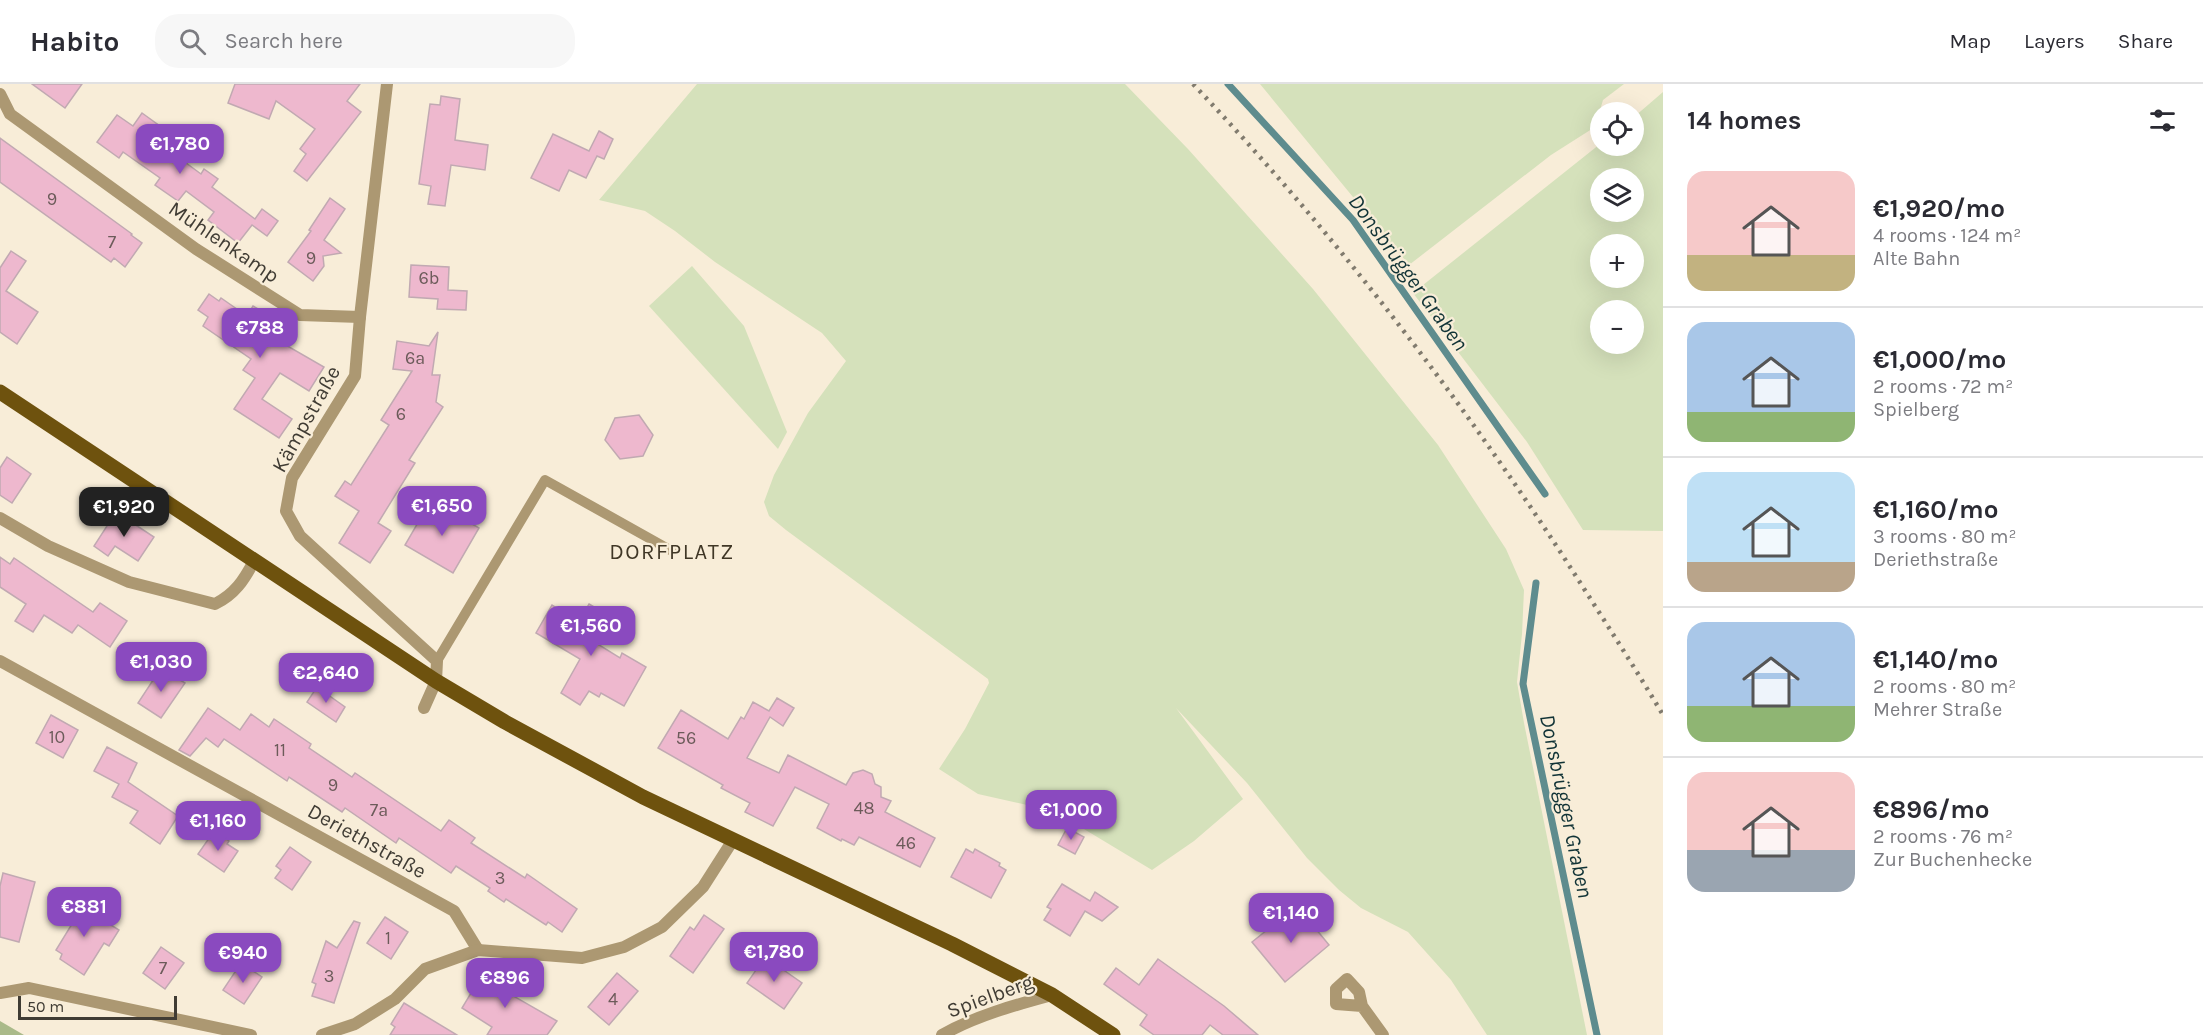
<!DOCTYPE html>
<html lang="en">
<head>
<meta charset="utf-8">
<style>
	body { margin:0; font-family:Karla,sans-serif; background:#f7f7f7; color:#2b2b33; height:100vh; display:flex; flex-direction:column; font-size:22px; white-space:nowrap }
	* { box-sizing:border-box; margin:0 }
	p { font-size:20px; color:#7c7c81 }
	.icon { flex:none; width:33px; height:33px; fill:none; stroke:currentColor; stroke-width:2; stroke-linecap:round; stroke-linejoin:round }
	.map { position:relative; flex:1; overflow:hidden }
	.drawer { display:flex; flex-direction:column; background:#fff; width:540px }
	.drawer>* { flex:none }
	.fabs { position:absolute; left:1590px; top:18px; display:grid; gap:12px }
	.fabs a { display:grid; place-items:center; width:54px; height:54px; border-radius:50%; background:#fff; box-shadow:0 6px 24px #0002; font-size:30px }
	.scale { position:absolute; left:18px; bottom:15px; width:159px; box-sizing:border-box; padding-left:6px; border:3px solid #403c34; border-top:0; font-size:16px; line-height:21px; white-space:nowrap; color:#403c34; -webkit-text-stroke:4px #f8edd8; paint-order:stroke }
	.price { position:absolute; translate:-50% -51px; padding:0 14px; border-radius:12px; background:#8a4abf; color:#fff; font-size:20px; line-height:39px; filter:drop-shadow(0 2px 3px #0008) }
	.price::after { content:''; position:absolute; left:50%; top:36px; width:18px; height:14px; margin-left:-9px; background:inherit; clip-path:polygon(0 0,100% 0,50% 100%) }
	.price.current { background:#222; color:#fff }
	ul { padding:0; list-style:none }
	li { display:flex; align-items:center; gap:18px; height:150px; padding:0 24px }
	li+li { border-top:2px solid #e1e1e2 }
	li span { display:grid; place-items:center; flex:none; width:168px; height:120px; border-radius:18px; color:#555 }
	li>.icon { margin-inline-start:auto }
	span .icon { width:72px; height:72px; fill:#fffc; stroke-width:1 }
	li b { font-size:26px }
	h2 { display:flex; justify-content:space-between; align-items:center; height:72px; padding:0 24px; font-size:26px }
	header { display:flex; align-items:center; gap:36px; box-sizing:border-box; height:84px; padding:0 30px; background:#fff; border-bottom:2px solid #e1e1e2 }
	header strong { font-size:28px }
	nav { display:flex; gap:33px; margin-inline-start:auto; font-size:21px }
	.search { width:420px; height:54px; background:#f7f7f7; display:flex; align-items:center; gap:15px; box-sizing:border-box; padding:0 21px; border-radius:24px; color:#7c7c81; font-size:22px }
	main { display:flex; flex:1; min-height:0 }
	.map>svg:first-child { display:block }
	.green { fill:#d5e1bb; fill-rule:evenodd }
	.forest { fill:#aaba89 }
	.lines { fill:none; stroke-linecap:round; stroke-linejoin:round }
	.stream { stroke:#5e8c8e; stroke-width:7 }
	.building { fill:#eeb8ce; stroke:#c1a9b2; stroke-width:1.5 }
	.lane { stroke:#ac9872; stroke-width:10 }
	.street { stroke:#ac9872; stroke-width:12 }
	.primary { stroke:#6e520e; stroke-width:15 }
	.rail { stroke:#817b6e; stroke-width:4.5; stroke-dasharray:3 6; stroke-linecap:butt }
	.labels { text-anchor:middle; stroke-width:4.5; stroke-linejoin:round; paint-order:stroke }
	.number-label { font-size:18px; fill:#6c5b5a }
	.street-label { font-size:21px; fill:#403c34; stroke:#f8edd8 }
	.water-label { font-size:22px; font-style:italic; fill:#113336; stroke:#f8edd8 }
	.neighbourhood-label { font-size:22px; letter-spacing:1.5px; fill:#403726; stroke:#f8edd8 }
</style>
</head>
<body>
<header>
<strong>Habito</strong>
<div class="search"><svg class="icon" aria-label="search" viewBox="0 0 24 24"><circle cx="10" cy="10" r="6"/><path d="M15 15l6 6"/></svg>Search here</div>
<nav><a>Map</a><a>Layers</a><a>Share</a></nav>
</header>
<main>
<div class="map">
<svg width="1663" height="951" viewBox="0 0 1663 951">
	<rect width="100%" height="100%" fill="#f8edd8"/>
	<g class="green">
		<polygon points="697,0 1125,0 1188,65 1313,205 1438,361 1506,465 1524,506 1522,550 1517,598 1524,639 1587,951 1487,951 1451,896 1408,848 1361,824 1339,806 1307,774 1247,699 1176,624 1243,715 1194,757 1152,786 1054,727 978,710 939,685 965,645 989,599 988,595 786,446 769,432 764,418 774,391 808,329 846,277 822,249 715,178 675,147 645,127 599,116"/>
		<polygon points="1260,0 1624,0 1603,16 1595,43 1551,71 1409,181"/>
		<path d="M1663,8V447L1583,446L1527,358L1413,209L1600,60V62H1634V33ZM1600,94H1634V128H1600ZM1634,160V194H1600V160ZM1634,226V260H1600V226Z"/>
		<polygon points="692,182 744,242 787,348 778,365 649,222"/>
	</g>
	<polygon class="forest" points="0,937 24,951 0,951"/>
	<g class="lines">
		<g class="stream">
			<polyline points="1228,0 1353,136 1545,410"/>
			<polyline points="1536,499 1523,600 1597,951"/>
		</g>
	</g>
	<g class="building">
		<polygon points="32,0 82,0 65,24"/>
		<polygon points="235,0 360,0 347,17 361,28 307,97 294,87 306,70 300,65 315,45 276,17 269,35 228,19"/>
		<polygon points="441,12 460,15 455,56 488,61 485,86 451,81 445,122 428,120 431,102 419,100 430,20 440,21"/>
		<polygon points="142,29 164,45 155,56 201,90 204,85 218,95 212,103 255,135 262,125 278,137 267,152 252,141 238,159 208,136 214,128 186,107 178,117 155,101 160,94 123,68 119,74 97,58 117,31 133,42"/>
		<polygon points="599,47 613,55 604,75 597,72 586,94 569,86 559,107 531,94 553,50 589,67"/>
		<polygon points="0,54 132,150 131,151 142,159 125,183 114,174 111,178 0,98"/>
		<polygon points="330,114 345,125 324,156 341,169 323,172 324,182 313,197 288,178 311,147 309,146"/>
		<polygon points="11,167 26,177 6,207 38,228 17,260 0,248 0,184"/>
		<polygon points="411,181 449,183 448,206 467,207 466,226 437,225 438,215 409,213"/>
		<polygon points="209,210 219,217 221,214 247,232 253,222 279,237 270,252 324,283 309,307 280,289 262,315 292,335 279,354 234,325 255,294 243,286 251,275 203,242 208,233 198,226"/>
		<polygon points="438,248 432,291 440,291 436,318 443,323 409,376 415,379 378,439 391,447 370,479 339,459 359,427 335,412 345,397 351,401 389,341 381,336 412,287 393,285 397,257 429,262"/>
		<polygon points="639,331 653,351 643,372 620,375 605,356 615,334"/>
		<polygon points="7,373 31,390 12,419 0,411 0,384"/>
		<polygon points="430,418 446,428 447,425 479,444 453,489 405,461"/>
		<polygon points="116,428 154,453 138,477 115,462 108,472 94,462"/>
		<polygon points="0,473 10,480 14,474 93,528 100,519 127,537 110,563 78,541 72,549 44,531 33,548 15,537 26,520 0,503"/>
		<polygon points="589,520 606,530 591,556 620,574 622,569 646,583 624,622 601,609 599,613 589,607 580,621 561,609 580,575 536,549 552,521 579,538"/>
		<polygon points="161,584 185,599 161,634 138,619"/>
		<polygon points="317,603 345,623 336,638 307,618"/>
		<polygon points="777,614 794,624 783,642 770,633 747,674 779,689 788,671 846,701 853,689 863,686 872,690 875,700 881,703 881,713 891,717 885,728 935,754 920,783 859,753 854,761 842,755 841,757 817,744 829,720 795,703 773,742 745,728 750,719 721,704 723,701 658,664 681,626 728,655 741,633 744,635 753,618 769,627"/>
		<polygon points="208,624 240,646 251,630 269,643 274,635 311,660 309,664 352,693 355,689 441,747 449,736 475,754 471,759 525,794 527,790 577,825 562,848 548,838 546,841 506,815 504,818 488,807 490,804 456,782 451,789 399,754 396,759 345,724 342,728 289,693 287,697 224,655 218,663 206,654 190,672 179,666"/>
		<polygon points="51,631 78,646 63,674 36,659"/>
		<polygon points="107,663 137,679 128,698 178,732 160,760 130,739 138,727 112,713 119,700 94,687"/>
		<polygon points="1067,744 1084,753 1075,770 1058,761"/>
		<polygon points="214,747 229,757 227,760 238,767 224,788 198,770"/>
		<polygon points="290,763 311,778 292,806 275,794 281,786 276,782"/>
		<polygon points="966,765 973,769 975,765 1000,779 999,782 1006,786 991,814 951,793"/>
		<polygon points="3,789 35,798 19,858 0,853 0,802"/>
		<polygon points="1062,800 1090,817 1095,808 1118,823 1102,837 1085,827 1070,852 1044,836 1051,825 1047,823"/>
		<polygon points="74,818 119,846 109,862 104,859 84,891 60,875 62,870 56,866 72,840 63,834"/>
		<polygon points="1297,822 1329,861 1285,898 1252,858"/>
		<polygon points="704,831 724,845 693,889 670,872 690,843 694,846"/>
		<polygon points="385,833 408,848 391,875 367,859"/>
		<polygon points="354,837 360,839 334,919 312,912 316,900 312,898 326,857 337,864"/>
		<polygon points="161,863 184,879 165,905 143,889"/>
		<polygon points="765,873 802,899 784,925 747,899"/>
		<polygon points="1158,875 1224,922 1258,951 1223,951 1210,941 1202,951 1154,951 1140,941 1147,931 1104,900 1116,884 1139,901"/>
		<polygon points="241,879 262,893 244,920 223,906"/>
		<polygon points="486,884 513,902 508,909 557,937 547,951 487,951 492,943 462,924"/>
		<polygon points="617,889 638,907 609,941 588,923"/>
		<polygon points="404,919 457,951 390,951 395,943 391,940"/>
	</g>
	<g class="lines">
		<polyline class="lane" points="437,577 545,396 672,467"/>
		<g class="street">
			<polyline points="387,0 360,233 355,292 292,394 286,427 300,452 437,577 436,597 424,624"/>
			<polyline points="0,10 10,30 196,165 300,231 360,233"/>
			<path d="M0,434L48,462L129,498L215,520C235,510 244,496 254,477"/>
			<polyline points="0,577 454,827 478,866"/>
			<polyline points="0,909 29,904 251,951"/>
			<polyline points="1362,922 1336,920 1336,905 1347,895 1359,908 1362,922 1383,951"/>
			<polyline points="322,951 355,940 395,915 425,885 478,866 582,874 624,863 662,843 703,803 733,756"/>
			<path d="M942,951C975,932 1015,921 1052,911"/>
		</g>
		<polyline class="primary" points="0,308 436,597 505,638 643,713 952,860 1052,911 1113,951"/>
		<path class="rail" d="M1193,0C1338,153 1468,323 1581,500C1609,544 1637,587 1663,631"/>
	</g>
	<g class="labels">
		<g class="number-label">
			<text x="52" y="121">9</text>
			<text x="112" y="164">7</text>
			<text x="311" y="180">9</text>
			<text x="429" y="200">6b</text>
			<text x="415" y="280">6a</text>
			<text x="401" y="336">6</text>
			<text x="57" y="659">10</text>
			<text x="686" y="660">56</text>
			<text x="280" y="672">11</text>
			<text x="333" y="707">9</text>
			<text x="864" y="730">48</text>
			<text x="379" y="732">7a</text>
			<text x="906" y="765">46</text>
			<text x="500" y="800">3</text>
			<text x="388" y="860">1</text>
			<text x="163" y="890">7</text>
			<text x="329" y="898">3</text>
			<text x="613" y="921">4</text>
		</g>
		<g class="street-label">
			<text transform="translate(224 158) rotate(34)" y="7">Mühlenkamp</text>
			<text transform="translate(306 335) rotate(-61)" y="7">Kämpstraße</text>
			<text transform="translate(367 757) rotate(29)" y="7">Deriethstraße</text>
			<text transform="translate(990 912) rotate(-20)" y="7">Spielberg</text>
		</g>
		<g class="water-label">
			<text transform="translate(1409 188) rotate(54)" y="8">Donsbrügger Graben</text>
			<text transform="translate(1567 722) rotate(78)" y="8">Donsbrügger Graben</text>
		</g>
		<g class="neighbourhood-label">
			<text x="672" y="475">DORFPLATZ</text>
		</g>
	</g>
</svg>
<div class="fabs">
<a><svg class="icon" aria-label="locate" viewBox="0 0 24 24"><circle cx="12" cy="12" r="6"/><path d="M12 2v4M12 18v4M2 12h4M18 12h4"/></svg></a>
<a><svg class="icon" aria-label="layers" viewBox="0 0 24 24"><path d="M12 4l9 5-9 5-9-5zM3 14l9 5 9-5"/></svg></a>
<a>+</a>
<a>−</a>
</div>
<div class="scale">50 m</div>
<b class="price" style="left:180px;top:91px">€1,780</b>
<b class="price" style="left:260px;top:275px">€788</b>
<b class="price" style="left:442px;top:453px">€1,650</b>
<b class="price current" style="left:124px;top:454px">€1,920</b>
<b class="price" style="left:591px;top:573px">€1,560</b>
<b class="price" style="left:161px;top:609px">€1,030</b>
<b class="price" style="left:326px;top:620px">€2,640</b>
<b class="price" style="left:1071px;top:757px">€1,000</b>
<b class="price" style="left:218px;top:768px">€1,160</b>
<b class="price" style="left:84px;top:854px">€881</b>
<b class="price" style="left:1291px;top:860px">€1,140</b>
<b class="price" style="left:774px;top:899px">€1,780</b>
<b class="price" style="left:243px;top:900px">€940</b>
<b class="price" style="left:505px;top:925px">€896</b>
</div>
<section class="drawer">
<h2>14 homes<svg class="icon" aria-label="filters" viewBox="0 0 24 24"><path d="M4 7h16M4 17h16"/><circle cx="9" cy="7" r="2"/><circle cx="15" cy="17" r="2"/></svg></h2>
<ul>
<li><span style="background:linear-gradient(#f6c9c9 70%,#c2b280 0)"><svg class="icon" aria-label="home" viewBox="0 0 24 24"><path d="M3 11l9-7 9 7M6 9v11h12V9"/></svg></span><div><b>€1,920/mo</b><p>4 rooms · 124 m²</p><p>Alte Bahn</p></div></li>
<li><span style="background:linear-gradient(#a9c7e8 75%,#8fb573 0)"><svg class="icon" aria-label="home" viewBox="0 0 24 24"><path d="M3 11l9-7 9 7M6 9v11h12V9"/></svg></span><div><b>€1,000/mo</b><p>2 rooms · 72 m²</p><p>Spielberg</p></div></li>
<li><span style="background:linear-gradient(#bfe0f5 75%,#b9a48a 0)"><svg class="icon" aria-label="home" viewBox="0 0 24 24"><path d="M3 11l9-7 9 7M6 9v11h12V9"/></svg></span><div><b>€1,160/mo</b><p>3 rooms · 80 m²</p><p>Deriethstraße</p></div></li>
<li><span style="background:linear-gradient(#a9c7e8 70%,#8fb573 0)"><svg class="icon" aria-label="home" viewBox="0 0 24 24"><path d="M3 11l9-7 9 7M6 9v11h12V9"/></svg></span><div><b>€1,140/mo</b><p>2 rooms · 80 m²</p><p>Mehrer Straße</p></div></li>
<li><span style="background:linear-gradient(#f6c9c9 65%,#9aa5b1 0)"><svg class="icon" aria-label="home" viewBox="0 0 24 24"><path d="M3 11l9-7 9 7M6 9v11h12V9"/></svg></span><div><b>€896/mo</b><p>2 rooms · 76 m²</p><p>Zur Buchenhecke</p></div></li>
</ul>
</section>
</main>
</body>
</html>
